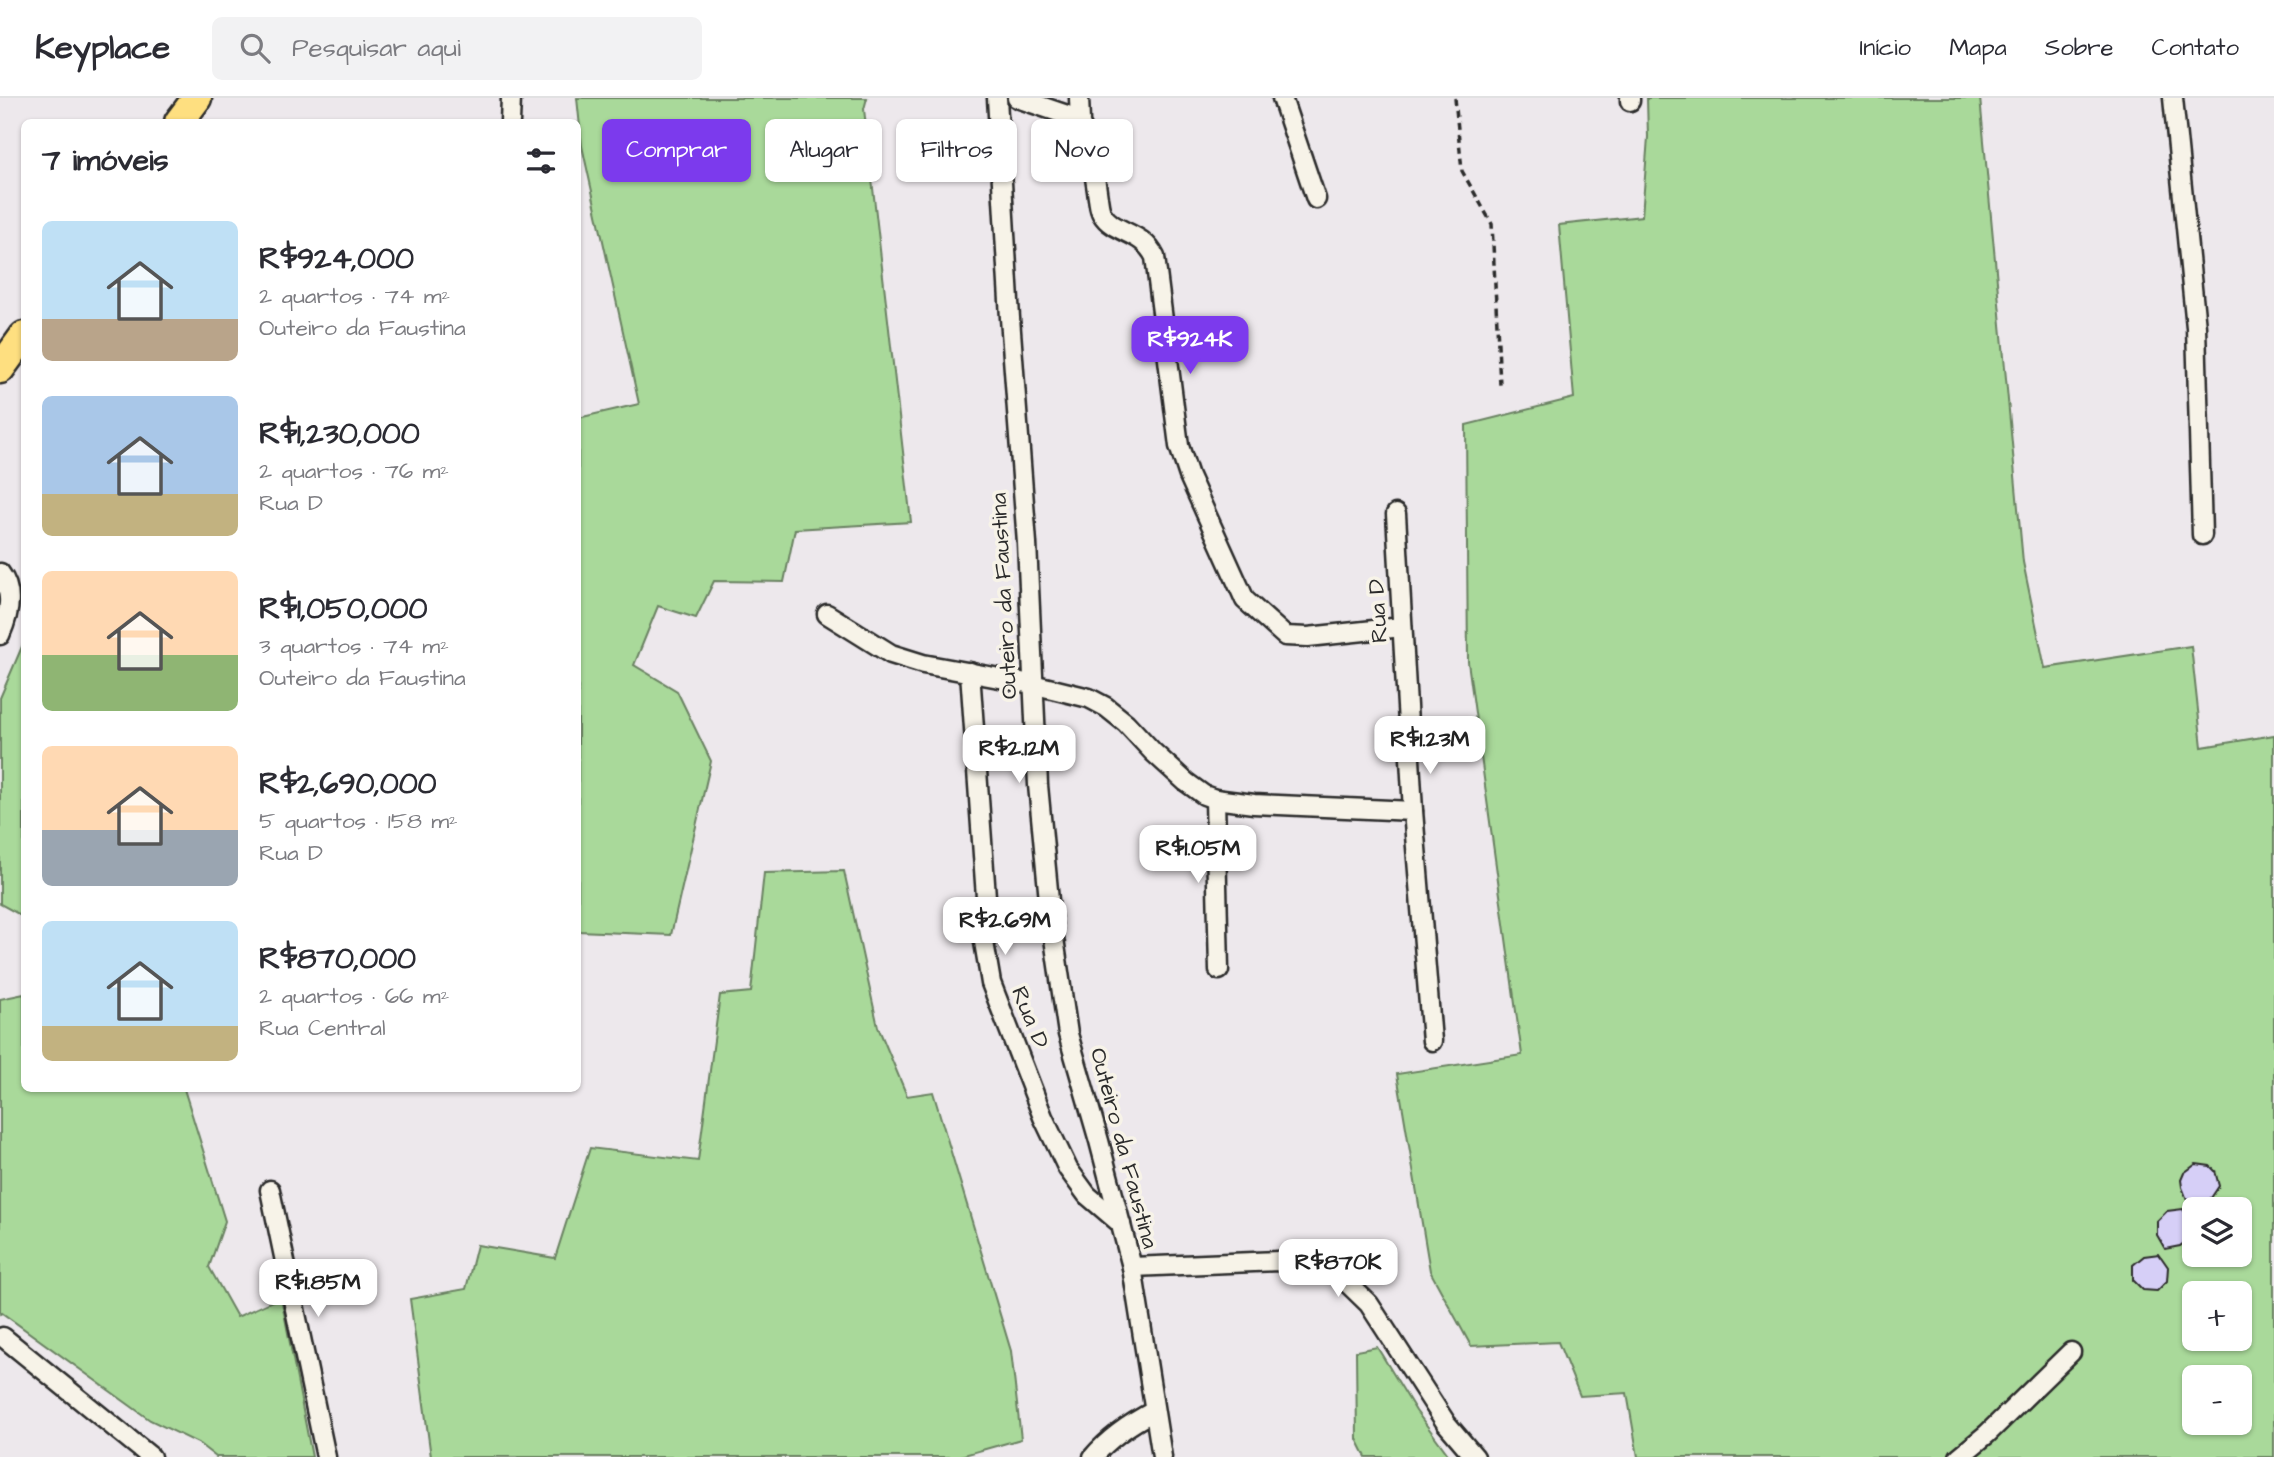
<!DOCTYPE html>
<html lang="pt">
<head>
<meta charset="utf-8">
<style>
	body { margin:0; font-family:"Architects Daughter",sans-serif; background:#f2f2f3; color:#2b2b33; height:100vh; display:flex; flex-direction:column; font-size:26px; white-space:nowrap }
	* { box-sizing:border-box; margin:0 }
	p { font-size:23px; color:#7c7c81 }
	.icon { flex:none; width:38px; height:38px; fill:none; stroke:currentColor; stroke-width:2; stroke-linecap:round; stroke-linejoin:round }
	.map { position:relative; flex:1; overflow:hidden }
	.sheet { position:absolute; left:21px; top:21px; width:560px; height:973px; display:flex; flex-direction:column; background:#fff; border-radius:10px; box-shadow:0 2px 5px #0004 }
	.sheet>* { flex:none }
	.hud { position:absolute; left:602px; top:21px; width:665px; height:63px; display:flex; gap:14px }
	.controls { position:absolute; left:2182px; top:1099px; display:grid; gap:14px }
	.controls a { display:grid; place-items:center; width:70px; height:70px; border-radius:10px; background:#fff; box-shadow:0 2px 5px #0004; font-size:35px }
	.price { position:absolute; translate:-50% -60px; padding:0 16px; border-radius:14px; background:#fff; color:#222; font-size:23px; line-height:46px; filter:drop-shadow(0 2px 4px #0008) }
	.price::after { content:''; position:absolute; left:50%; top:42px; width:21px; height:16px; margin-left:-10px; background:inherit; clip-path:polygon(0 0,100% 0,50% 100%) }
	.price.on { background:#7c3aed; color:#fff }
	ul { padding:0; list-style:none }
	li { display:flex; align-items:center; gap:21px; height:175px; padding:0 21px }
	li span { display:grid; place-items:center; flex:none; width:196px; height:140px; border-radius:10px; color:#555 }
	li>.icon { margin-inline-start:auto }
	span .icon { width:84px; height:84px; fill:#fffc; stroke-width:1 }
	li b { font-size:30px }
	h2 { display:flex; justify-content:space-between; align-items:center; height:84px; padding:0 21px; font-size:30px }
	.pill { padding:0 24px; border-radius:10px; background:#fff; box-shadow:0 2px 5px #0004; font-size:24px; line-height:63px }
	.pill.on { background:#7c3aed; color:#fff }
	header { display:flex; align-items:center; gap:42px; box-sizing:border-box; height:98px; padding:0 35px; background:#fff; border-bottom:2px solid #e1e1e2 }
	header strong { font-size:33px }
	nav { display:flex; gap:38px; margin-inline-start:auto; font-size:24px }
	.search { width:490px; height:63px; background:#f2f2f3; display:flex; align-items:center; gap:18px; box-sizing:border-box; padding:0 24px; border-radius:10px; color:#7c7c81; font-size:26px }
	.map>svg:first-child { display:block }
	.green { fill:#a9d99a; stroke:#6a8262; stroke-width:2; fill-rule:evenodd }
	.building { fill:#d6cff7; stroke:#2b2b2b; stroke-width:2 }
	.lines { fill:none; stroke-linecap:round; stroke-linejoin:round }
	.minor-casing { stroke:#2b2b2b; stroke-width:23 }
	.primary-casing { stroke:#2b2b2b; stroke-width:33 }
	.path { stroke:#2b2b2b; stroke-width:3.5; stroke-dasharray:7 5; stroke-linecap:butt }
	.minor { stroke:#f7f3e8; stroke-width:18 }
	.primary { stroke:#fedf80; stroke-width:28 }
	.labels { text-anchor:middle; stroke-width:7; stroke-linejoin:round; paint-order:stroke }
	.street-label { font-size:23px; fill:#2b2b2b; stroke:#f7f3e8 }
</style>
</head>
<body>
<header>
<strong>Keyplace</strong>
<div class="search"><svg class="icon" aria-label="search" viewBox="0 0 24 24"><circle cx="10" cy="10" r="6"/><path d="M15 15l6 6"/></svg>Pesquisar aqui</div>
<nav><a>Início</a><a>Mapa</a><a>Sobre</a><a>Contato</a></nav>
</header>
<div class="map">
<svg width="2274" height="1359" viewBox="0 0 2274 1359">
	<rect width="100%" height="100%" fill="#ede8ec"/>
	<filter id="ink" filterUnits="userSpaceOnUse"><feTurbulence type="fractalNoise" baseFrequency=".0143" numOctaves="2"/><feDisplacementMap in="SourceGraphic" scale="14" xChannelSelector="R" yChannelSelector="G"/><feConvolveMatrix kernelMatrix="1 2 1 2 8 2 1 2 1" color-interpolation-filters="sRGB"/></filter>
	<g filter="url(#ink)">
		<g class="green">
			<polygon points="577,0 867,0 864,11 911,424 795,431 784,484 714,483 696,520 658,508 634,567 677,593 711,663 671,837 578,833 578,320 639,306 582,48"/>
			<path d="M1647,0H1980L2023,464L2045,570L2191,548L2202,649L2274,637V1359H1638L1627,1295L1580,1298L1558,1244L1471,1248L1430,1173L1397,976L1522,957L1468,564L1466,327L1574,300L1559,127L1642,118L1648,39ZM2194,1111H2240V1157H2194ZM2194,1195H2240V1241H2194ZM2194,1279H2240V1325H2194Z"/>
			<polygon points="24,544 24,819 0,806 0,600"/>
			<polygon points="844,773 878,929 907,998 933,994 1011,1253 1021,1341 957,1359 431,1359 410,1201 466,1191 477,1147 555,1160 590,1050 698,1063 720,897 751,894 764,775"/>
			<polygon points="24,896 24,990 184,991 225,1123 209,1169 237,1219 281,1199 312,1359 216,1359 198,1345 150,1322 2,1215 0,1216 0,901"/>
			<polygon points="1377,1249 1416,1313 1450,1359 1366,1359 1357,1341 1356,1253"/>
		</g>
		<g class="building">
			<polygon points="2196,1066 2210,1068 2215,1073 2219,1088 2211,1100 2205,1104 2188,1104 2182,1089 2181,1082 2184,1075"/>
			<polygon points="2183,1111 2191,1124 2191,1139 2180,1148 2165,1151 2157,1137 2157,1123 2167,1113"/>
			<polygon points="2159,1156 2168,1169 2167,1183 2157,1193 2143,1192 2133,1182 2133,1167 2144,1158"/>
		</g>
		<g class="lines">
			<g class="minor-casing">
				<g id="minor">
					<polyline points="997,0 1010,220 1027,445 1038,687 1050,813 1068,936 1099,1043 1132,1169 1162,1359"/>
					<path d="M1017,0L1073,19C1090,31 1095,80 1098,100C1099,105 1099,111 1102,116C1114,136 1142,132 1155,159L1179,348L1189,378L1245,502L1285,538L1308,539L1402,529"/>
					<polyline points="1079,0 1080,23"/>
					<polyline points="1282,0 1316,101"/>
					<polyline points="1630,0 1630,3"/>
					<polyline points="2173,0 2196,229 2202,437"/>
					<polyline points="510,24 511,0"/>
					<polyline points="1396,416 1413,713 1432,943"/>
					<path d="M0,475C15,494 9,517 0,537"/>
					<polyline points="827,516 891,556 923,566 1032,586 1089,600 1106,609 1126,625 1153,654 1186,684 1204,697 1215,701 1254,706 1413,713"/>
					<polyline points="970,574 987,813 984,844 991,885 1043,1019 1068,1071 1087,1097 1121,1126"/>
					<polyline points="1215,701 1219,872"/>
					<polyline points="270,1092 326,1359"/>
					<polyline points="1132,1169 1278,1163 1325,1169 1337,1175 1369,1206 1446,1325 1475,1359"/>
					<polyline points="3,1239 151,1359"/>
					<path d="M1093,1359C1110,1339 1131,1325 1154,1313"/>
					<polyline points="1959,1359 1987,1336 2071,1254"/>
				</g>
			</g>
			<g class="primary-casing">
				<g id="primary">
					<polyline points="179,24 197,0"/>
					<polyline points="0,271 24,238"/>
				</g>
			</g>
			<polyline class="path" points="1455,0 1462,73 1492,126 1500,287"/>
			<use href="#minor" class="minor"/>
			<use href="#primary" class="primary"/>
		</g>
	</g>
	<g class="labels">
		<g class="street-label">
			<text transform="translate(1003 498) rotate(-93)" y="8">Outeiro da Faustina</text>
			<text transform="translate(1377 513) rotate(-93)" y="8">Rua D</text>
			<text transform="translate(1031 919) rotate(68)" y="8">Rua D</text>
			<text transform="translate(1125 1050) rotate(75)" y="8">Outeiro da Faustina</text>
		</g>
	</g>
</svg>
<div class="controls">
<a><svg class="icon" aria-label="layers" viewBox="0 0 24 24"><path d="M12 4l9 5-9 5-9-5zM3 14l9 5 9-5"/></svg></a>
<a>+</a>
<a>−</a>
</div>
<b class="price on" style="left:1190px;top:278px">R$924K</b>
<b class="price" style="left:1430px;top:678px">R$1.23M</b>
<b class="price" style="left:1019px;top:687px">R$2.12M</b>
<b class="price" style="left:1198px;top:787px">R$1.05M</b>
<b class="price" style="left:1005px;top:859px">R$2.69M</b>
<b class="price" style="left:1338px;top:1201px">R$870K</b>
<b class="price" style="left:318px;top:1221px">R$1.85M</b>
<div class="hud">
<a class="pill on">Comprar</a>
<a class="pill">Alugar</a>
<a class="pill">Filtros</a>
<a class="pill">Novo</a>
</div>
<section class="sheet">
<h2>7 imóveis<svg class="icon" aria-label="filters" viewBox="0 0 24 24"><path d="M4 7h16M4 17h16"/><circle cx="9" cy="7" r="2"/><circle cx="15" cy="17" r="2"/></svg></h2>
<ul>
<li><span style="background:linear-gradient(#bfe0f5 70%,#b9a48a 0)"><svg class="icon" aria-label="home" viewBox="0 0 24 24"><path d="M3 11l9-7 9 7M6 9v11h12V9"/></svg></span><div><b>R$924,000</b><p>2 quartos · 74 m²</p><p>Outeiro da Faustina</p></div></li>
<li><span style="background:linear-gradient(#a9c7e8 70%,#c2b280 0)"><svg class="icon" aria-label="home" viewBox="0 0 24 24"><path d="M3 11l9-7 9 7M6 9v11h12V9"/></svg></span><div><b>R$1,230,000</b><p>2 quartos · 76 m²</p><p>Rua D</p></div></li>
<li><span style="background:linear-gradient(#ffd9b3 60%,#8fb573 0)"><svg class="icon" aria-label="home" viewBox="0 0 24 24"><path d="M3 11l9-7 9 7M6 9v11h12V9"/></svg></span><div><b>R$1,050,000</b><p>3 quartos · 74 m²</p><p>Outeiro da Faustina</p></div></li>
<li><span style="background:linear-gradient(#ffd9b3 60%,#9aa5b1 0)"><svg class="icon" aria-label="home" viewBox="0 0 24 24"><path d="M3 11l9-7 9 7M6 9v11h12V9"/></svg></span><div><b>R$2,690,000</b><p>5 quartos · 158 m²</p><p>Rua D</p></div></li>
<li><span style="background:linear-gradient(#bfe0f5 75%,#c2b280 0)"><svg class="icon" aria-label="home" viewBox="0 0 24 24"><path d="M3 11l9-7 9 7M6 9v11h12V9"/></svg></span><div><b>R$870,000</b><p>2 quartos · 66 m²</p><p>Rua Central</p></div></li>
</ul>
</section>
</div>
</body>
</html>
